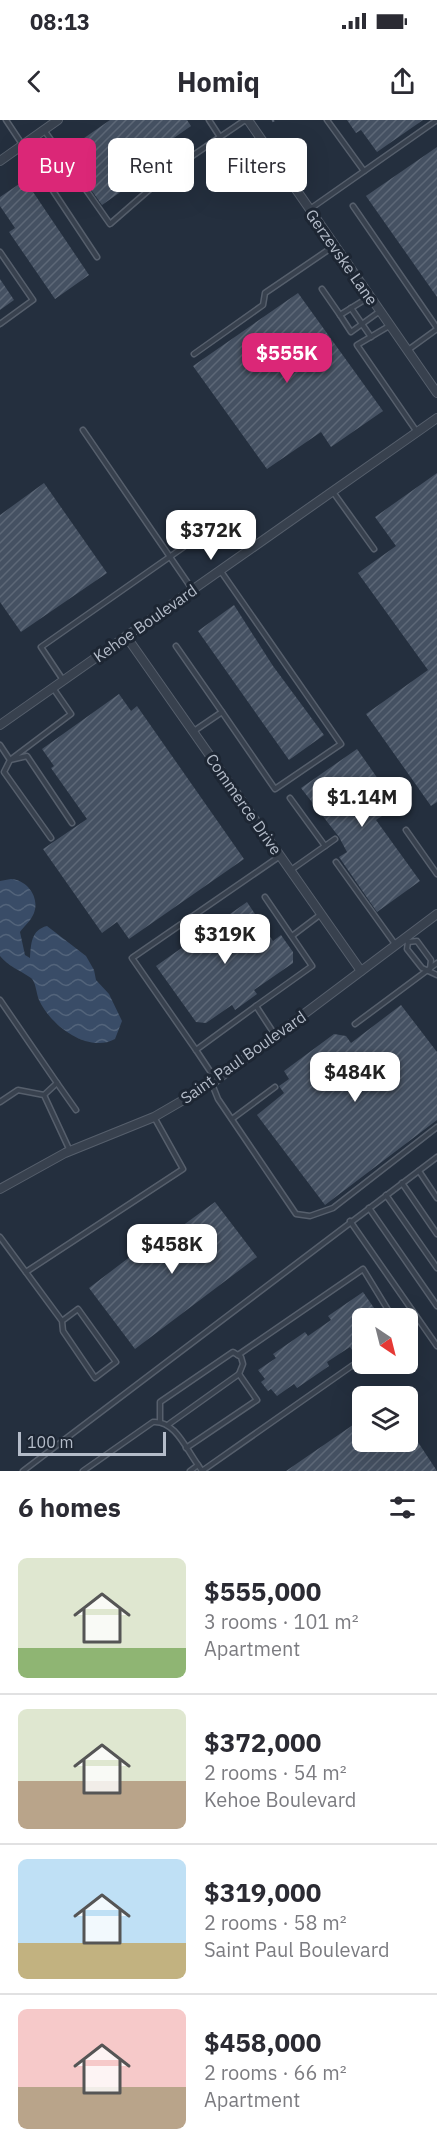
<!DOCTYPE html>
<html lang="en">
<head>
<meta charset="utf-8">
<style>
	body { margin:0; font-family:"IBM Plex Sans",sans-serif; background:#f2f2f3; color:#2b2b33; height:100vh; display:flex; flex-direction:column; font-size:22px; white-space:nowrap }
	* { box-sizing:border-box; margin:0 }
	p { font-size:20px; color:#7c7c81 }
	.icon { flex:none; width:33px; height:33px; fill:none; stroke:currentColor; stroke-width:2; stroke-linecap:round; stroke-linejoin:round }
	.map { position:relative; height:1351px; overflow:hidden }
	.side { display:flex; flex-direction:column; background:#fff; flex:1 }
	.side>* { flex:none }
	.hud { position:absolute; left:18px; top:18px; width:402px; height:54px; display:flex; gap:12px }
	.needle { width:39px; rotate:145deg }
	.buttons { position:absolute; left:352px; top:1188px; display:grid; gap:12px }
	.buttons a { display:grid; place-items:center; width:66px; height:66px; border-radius:9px; background:#fff; box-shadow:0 6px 24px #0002; font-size:30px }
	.scale { position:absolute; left:18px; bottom:15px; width:148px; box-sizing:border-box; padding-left:6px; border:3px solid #b4bcc9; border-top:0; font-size:16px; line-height:21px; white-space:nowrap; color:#b4bcc9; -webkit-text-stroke:4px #1d2633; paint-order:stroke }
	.price { position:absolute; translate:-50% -51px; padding:0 14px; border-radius:12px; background:#fff; color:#222; font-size:20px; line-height:39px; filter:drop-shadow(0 2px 3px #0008) }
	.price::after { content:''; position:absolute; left:50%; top:36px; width:18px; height:14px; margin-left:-9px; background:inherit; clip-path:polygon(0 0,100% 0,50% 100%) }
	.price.current { background:#db2777; color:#fff }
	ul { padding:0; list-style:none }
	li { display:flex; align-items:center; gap:18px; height:150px; padding:0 18px }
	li+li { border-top:2px solid #e1e1e2 }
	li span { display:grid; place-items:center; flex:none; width:168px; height:120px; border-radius:9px; color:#555 }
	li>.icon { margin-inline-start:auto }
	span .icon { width:72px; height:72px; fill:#fffc; stroke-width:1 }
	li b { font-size:26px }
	h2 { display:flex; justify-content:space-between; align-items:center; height:72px; padding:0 18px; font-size:26px }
	.chip { padding:0 21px; border-radius:9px; background:#fff; box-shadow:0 6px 24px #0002; font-size:21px; line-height:54px }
	.chip.current { background:#db2777; color:#fff }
	.status { display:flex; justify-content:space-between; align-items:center; height:42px; padding:0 30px; background:#fff; direction:ltr }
	.status svg { height:16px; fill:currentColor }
	header { display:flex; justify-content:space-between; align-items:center; height:78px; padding:0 18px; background:#fff; font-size:27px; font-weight:700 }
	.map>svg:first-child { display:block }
	.water { fill:url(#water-waves) }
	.building { fill:url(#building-hatch) }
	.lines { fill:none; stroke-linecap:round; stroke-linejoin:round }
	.service-casing { stroke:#565f6c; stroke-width:7 }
	.minor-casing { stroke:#565f6c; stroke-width:10 }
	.service { stroke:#38414e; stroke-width:4 }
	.minor { stroke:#38414e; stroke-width:8 }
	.rail { stroke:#5a6575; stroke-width:3; stroke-dasharray:6 6; stroke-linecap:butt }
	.labels { text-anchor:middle; stroke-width:6; stroke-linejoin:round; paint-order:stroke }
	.street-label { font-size:16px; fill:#b4bcc9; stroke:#1d2633 }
</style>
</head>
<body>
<div class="status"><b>08:13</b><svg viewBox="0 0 49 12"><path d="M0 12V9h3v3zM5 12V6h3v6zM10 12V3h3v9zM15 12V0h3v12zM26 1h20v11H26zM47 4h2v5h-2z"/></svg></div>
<header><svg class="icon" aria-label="back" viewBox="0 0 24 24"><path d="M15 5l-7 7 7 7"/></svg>Homiq<svg class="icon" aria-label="share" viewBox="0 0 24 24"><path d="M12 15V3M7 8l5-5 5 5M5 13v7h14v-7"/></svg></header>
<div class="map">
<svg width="437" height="1351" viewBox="0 0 437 1351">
	<defs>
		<pattern id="water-waves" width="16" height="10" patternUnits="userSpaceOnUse" patternTransform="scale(1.5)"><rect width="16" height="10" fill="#394c67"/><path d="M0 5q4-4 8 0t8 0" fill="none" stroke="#53647b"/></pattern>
		<pattern id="building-hatch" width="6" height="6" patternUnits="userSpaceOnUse" patternTransform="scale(1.5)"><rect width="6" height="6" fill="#455162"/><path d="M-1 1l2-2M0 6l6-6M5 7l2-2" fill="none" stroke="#5d6877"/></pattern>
	</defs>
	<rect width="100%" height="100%" fill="#242f3e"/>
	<path class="water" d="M11,759C27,760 40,777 34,793C31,801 24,806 20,812L25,835L30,838C31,824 31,810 47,806L86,836L94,850L96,860L109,874L122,901L115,919C88,934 50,905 39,880C36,873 36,862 31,858C21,851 8,846 0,836V761Z"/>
	<g class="building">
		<polygon points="110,0 187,0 191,6 171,20 179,31 102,85 64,32"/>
		<polygon points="347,0 423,0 377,32 361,10 356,13"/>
		<polygon points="437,27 437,177 366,76"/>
		<polygon points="25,60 89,155 55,179 9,112 15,108 0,86 0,77"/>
		<polygon points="0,159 14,180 0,190"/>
		<polygon points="298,173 383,291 331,327 321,312 267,349 193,246"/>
		<polygon points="437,353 437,682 431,686 366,594 428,550 358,453 396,426 375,397"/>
		<polygon points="44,363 107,453 21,512 0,482 0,395"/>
		<polygon points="234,485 273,546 324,615 289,640 198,511"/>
		<polygon points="119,574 131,591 137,586 244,739 129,819 117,802 102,813 43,729 87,699 51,648 54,646 42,629"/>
		<polygon points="357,629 397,686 376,700 420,761 377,792 339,737 347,732 339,717 301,668"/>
		<polygon points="247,782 273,821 281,815 293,832 293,843 254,870 257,874 235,890 232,885 206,903 196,902 156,846"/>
		<polygon points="401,885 437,932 437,1000 325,1085 257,995 284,973 279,966 289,959 284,951 334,914 346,916 351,923"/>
		<polygon points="215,1082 257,1137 135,1229 89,1168 156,1117 160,1122"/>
		<polygon points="363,1172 381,1198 363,1198 363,1222 352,1230 350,1227 327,1242 329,1246 297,1268 294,1264 277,1276 271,1269 268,1271 261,1262 265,1259 258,1250 276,1238 273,1234 305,1212 308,1216 331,1200 328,1196"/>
		<polygon points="363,1298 363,1322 408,1322 408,1307 437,1351 286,1351"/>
	</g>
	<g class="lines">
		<g class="service-casing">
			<g id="service">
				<polyline points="6,0 97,137"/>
				<polyline points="209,0 220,17"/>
				<polyline points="327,0 364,51"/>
				<polyline points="44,10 110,104 173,49 245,0"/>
				<polyline points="353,86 437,208"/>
				<polyline points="310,89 437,0"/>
				<polyline points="0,132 33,180 0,204"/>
				<polyline points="322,169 340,195 369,177"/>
				<polyline points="351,188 371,217"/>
				<polyline points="340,195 351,212 380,191"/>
				<polyline points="389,206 357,225 417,312"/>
				<polyline points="408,230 437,209"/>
				<polyline points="194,234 263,185 265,173 334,126"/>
				<polyline points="83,310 192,469"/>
				<polyline points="333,372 374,429"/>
				<polyline points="176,526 222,592"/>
				<polyline points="63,560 41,527 198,417"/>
				<polyline points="53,568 71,594 10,640 27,636 72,703"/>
				<polyline points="194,611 222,592 275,669 341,624 220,450"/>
				<polyline points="0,625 10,640 4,652 51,718"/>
				<polyline points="290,678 325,726"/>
				<polyline points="406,710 437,754"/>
				<polyline points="336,742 395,824"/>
				<polyline points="291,750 335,719"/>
				<polyline points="292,816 321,794"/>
				<polyline points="404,818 408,822 407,829 422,848 437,855"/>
				<polyline points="408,822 417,821 431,840 430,849"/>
				<polyline points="0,880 57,963 44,975"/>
				<polyline points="256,886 312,846 265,777"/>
				<polyline points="355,904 437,843"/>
				<polyline points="196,930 132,838 280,736"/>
				<polyline points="216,960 196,930 256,886 275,915"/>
				<polyline points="57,963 76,990"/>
				<polyline points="212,964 218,979 296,1094 310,1096 333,1088 437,1007"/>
				<polyline points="0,982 18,970 44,975 70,1031"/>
				<polyline points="232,999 275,967"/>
				<polyline points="419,1051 437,1078"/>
				<polyline points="402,1063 437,1114"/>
				<polyline points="386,1075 437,1148"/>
				<polyline points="369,1088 437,1186"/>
				<polyline points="350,1101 437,1226"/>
				<polyline points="0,1117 62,1201 78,1189 116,1242 95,1258 63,1211 62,1201"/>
				<polyline points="26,1152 183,1049 154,997"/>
				<polyline points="238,1235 363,1149 393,1198"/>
				<polyline points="160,1301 160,1282 233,1232 241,1237 243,1244 239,1254"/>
				<polyline points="169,1304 239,1254 257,1280 186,1328"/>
				<polyline points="198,1345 202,1351 363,1238"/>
				<polyline points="23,1351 437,1037"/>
				<path d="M83,1351L153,1302C175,1300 186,1329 198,1345L190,1351"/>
			</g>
		</g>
		<g class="minor-casing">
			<g id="minor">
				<polyline points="248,0 437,273"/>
				<polyline points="0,41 58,0"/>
				<polyline points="126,516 361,851"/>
				<polyline points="0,605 437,298"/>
				<polyline points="0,1069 65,1033 154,997 211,964 437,794"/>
			</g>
		</g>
		<use href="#service" class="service"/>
		<use href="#minor" class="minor"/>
		<polyline class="rail" points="272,1 274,0"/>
	</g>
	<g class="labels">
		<g class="street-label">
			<text transform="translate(342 137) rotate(55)" y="6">Gerzevske Lane</text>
			<text transform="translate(145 503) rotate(-35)" y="6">Kehoe Boulevard</text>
			<text transform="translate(244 684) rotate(55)" y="6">Commerce Drive</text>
			<text transform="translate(243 937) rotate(-35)" y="6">Saint Paul Boulevard</text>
		</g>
	</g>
</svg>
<div class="buttons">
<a><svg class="needle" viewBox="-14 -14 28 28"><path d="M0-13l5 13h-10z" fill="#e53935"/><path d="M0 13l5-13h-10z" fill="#7c7c81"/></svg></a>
<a><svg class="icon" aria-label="layers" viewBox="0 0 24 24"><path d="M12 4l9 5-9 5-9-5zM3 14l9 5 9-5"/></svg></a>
</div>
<div class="scale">100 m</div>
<b class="price current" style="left:287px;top:264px">$555K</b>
<b class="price" style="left:211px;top:441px">$372K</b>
<b class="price" style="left:362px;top:708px">$1.14M</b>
<b class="price" style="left:225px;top:845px">$319K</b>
<b class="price" style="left:355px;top:983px">$484K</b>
<b class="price" style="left:172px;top:1155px">$458K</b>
<div class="hud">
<a class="chip current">Buy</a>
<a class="chip">Rent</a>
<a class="chip">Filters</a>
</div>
</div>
<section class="side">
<h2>6 homes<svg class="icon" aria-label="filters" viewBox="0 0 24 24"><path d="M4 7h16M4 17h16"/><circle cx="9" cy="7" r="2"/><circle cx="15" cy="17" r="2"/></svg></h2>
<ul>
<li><span style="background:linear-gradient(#dfe7d0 75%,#8fb573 0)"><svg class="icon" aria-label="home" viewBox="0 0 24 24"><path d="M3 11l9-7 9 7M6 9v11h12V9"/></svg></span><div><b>$555,000</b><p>3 rooms · 101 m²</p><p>Apartment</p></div></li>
<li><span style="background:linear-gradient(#dfe7d0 60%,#b9a48a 0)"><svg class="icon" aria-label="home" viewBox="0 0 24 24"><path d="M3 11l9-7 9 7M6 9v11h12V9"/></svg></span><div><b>$372,000</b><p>2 rooms · 54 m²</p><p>Kehoe Boulevard</p></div></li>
<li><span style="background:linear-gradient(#bfe0f5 70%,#c2b280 0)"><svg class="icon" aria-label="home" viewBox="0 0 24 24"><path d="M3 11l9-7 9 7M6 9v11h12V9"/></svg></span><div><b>$319,000</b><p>2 rooms · 58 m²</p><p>Saint Paul Boulevard</p></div></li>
<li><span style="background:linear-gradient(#f6c9c9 65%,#b9a48a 0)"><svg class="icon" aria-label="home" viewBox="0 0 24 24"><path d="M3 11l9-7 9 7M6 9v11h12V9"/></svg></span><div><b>$458,000</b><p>2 rooms · 66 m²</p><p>Apartment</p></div></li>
</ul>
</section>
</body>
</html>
